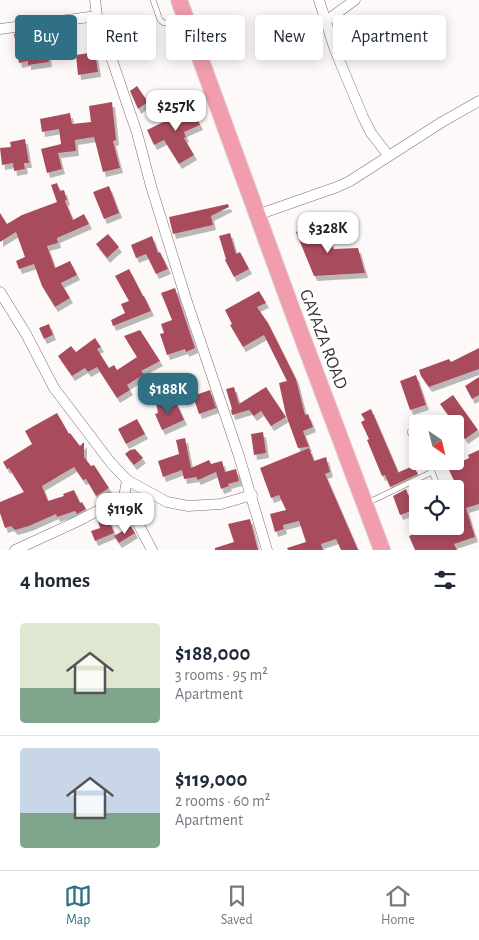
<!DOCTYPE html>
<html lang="en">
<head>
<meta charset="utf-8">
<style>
	body { margin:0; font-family:"Alegreya Sans",sans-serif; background:#f2f2f3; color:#1f2937; height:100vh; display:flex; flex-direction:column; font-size:19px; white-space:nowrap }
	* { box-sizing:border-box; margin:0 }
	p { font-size:16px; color:#747a83 }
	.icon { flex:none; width:28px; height:28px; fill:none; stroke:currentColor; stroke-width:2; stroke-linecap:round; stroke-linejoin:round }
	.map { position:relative; height:550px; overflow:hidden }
	.drawer { display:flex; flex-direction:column; background:#fff; flex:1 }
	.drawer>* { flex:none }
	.hud { position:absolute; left:15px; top:15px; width:450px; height:45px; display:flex; gap:10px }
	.needle { width:32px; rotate:145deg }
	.controls { position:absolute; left:409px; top:415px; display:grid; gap:10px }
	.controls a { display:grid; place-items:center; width:55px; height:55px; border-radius:5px; background:#fff; box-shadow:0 2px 12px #0003; font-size:25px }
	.price { position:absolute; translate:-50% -42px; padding:0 11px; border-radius:10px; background:#fff; color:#222; font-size:16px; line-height:32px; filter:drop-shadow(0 1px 2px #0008) }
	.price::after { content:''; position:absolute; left:50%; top:30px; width:15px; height:11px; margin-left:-8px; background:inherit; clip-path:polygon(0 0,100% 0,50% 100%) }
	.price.current { background:#307084; color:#fff }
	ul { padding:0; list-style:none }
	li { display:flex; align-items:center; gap:15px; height:125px; padding:0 20px }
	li+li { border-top:1px solid #e0e1e3 }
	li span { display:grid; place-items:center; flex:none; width:140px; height:100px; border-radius:5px; color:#555 }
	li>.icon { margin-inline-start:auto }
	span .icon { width:60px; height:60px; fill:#fffc; stroke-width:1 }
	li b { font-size:21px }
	h2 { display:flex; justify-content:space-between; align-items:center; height:60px; padding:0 20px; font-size:21px }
	.chip { padding:0 18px; border-radius:5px; background:#fff; box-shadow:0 2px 12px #0003; font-size:18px; line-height:45px }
	.chip.current { background:#307084; color:#fff }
	.dock { display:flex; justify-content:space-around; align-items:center; height:70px; border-top:1px solid #e0e1e3; background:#fff; font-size:14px; color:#747a83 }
	.dock a { display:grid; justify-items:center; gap:2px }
	.dock .current { color:#307084 }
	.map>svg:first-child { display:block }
	.building { fill:#a84c5c; filter:url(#shadow) }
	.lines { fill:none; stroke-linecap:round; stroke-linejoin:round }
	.lane-casing { stroke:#836e70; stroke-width:6 }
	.street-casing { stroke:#836e70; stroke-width:11 }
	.primary-casing { stroke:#d8d6d6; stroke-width:18 }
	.lane { stroke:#fff; stroke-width:5 }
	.street { stroke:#fff; stroke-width:10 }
	.primary { stroke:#f19dae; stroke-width:16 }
	.labels { text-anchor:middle; stroke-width:5; stroke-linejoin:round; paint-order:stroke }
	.street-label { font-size:18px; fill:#3b3233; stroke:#fff }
</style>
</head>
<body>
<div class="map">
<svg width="479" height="550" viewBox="0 0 479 550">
	<defs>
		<filter id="shadow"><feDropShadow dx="3" dy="5" stdDeviation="0" flood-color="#0004"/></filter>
	</defs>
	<rect width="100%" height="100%" fill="#fef9f9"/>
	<g class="building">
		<polygon points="22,33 25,51 47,47 49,62 28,65 28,61 19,63 14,34"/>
		<polygon points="95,52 98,72 78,75 76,55"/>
		<polygon points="137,86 148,102 138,109 130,91"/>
		<polygon points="188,101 200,125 184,132 186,137 184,138 194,155 179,164 164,140 154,145 147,130 180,114 177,106"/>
		<polygon points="112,102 116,140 113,141 120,168 103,172 94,137 75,140 76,151 58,153 62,169 47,173 41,149 61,144 59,129 42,132 40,119 70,113 72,124 91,122 89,106"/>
		<polygon points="25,139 29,163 24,163 25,169 14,171 13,163 2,165 0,148 11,147 10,142"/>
		<polygon points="57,183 60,191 64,190 67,200 65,201 73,220 84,214 89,224 57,238 58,243 47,246 55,268 70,261 77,275 61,283 70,298 55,307 42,286 34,264 19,269 16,261 25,257 16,232 0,242 0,213 7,224 22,215 57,202 51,185"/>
		<polygon points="109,186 119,213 104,219 93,192"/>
		<polygon points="228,204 229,207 211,216 213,225 173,234 169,217"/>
		<polygon points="324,222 333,249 358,248 365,273 314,276 296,232"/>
		<polygon points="230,233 236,254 240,252 249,269 234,277 225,260 226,259 219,236"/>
		<polygon points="108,234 119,247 107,258 96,244"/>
		<polygon points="152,236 158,253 160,252 168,269 156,274 146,254 136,258 131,245"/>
		<polygon points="129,269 143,296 144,296 151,311 113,326 111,320 125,313 121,304 129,301 115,276"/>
		<polygon points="175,288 195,348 186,352 185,349 167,355 160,334 164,333 161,324 172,320 161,293"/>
		<polygon points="259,291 266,303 257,307 268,323 296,379 305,415 308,414 313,427 303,431 309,447 298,448 286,415 279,383 287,381 264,335 243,347 230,325 232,324 225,310"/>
		<polygon points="49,324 53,335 44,339 39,328"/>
		<polygon points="140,330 160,361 141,371 144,374 127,385 130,390 117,398 97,367 88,372 85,368 72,376 58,356 71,346 76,352 95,338 101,347 97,349 109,368 114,365 117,370 137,357 124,336"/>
		<polygon points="479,348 479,369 429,387 421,376 419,370 449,359 451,362"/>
		<polygon points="416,375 426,405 410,410 400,381"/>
		<polygon points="479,377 479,395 472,399 465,386"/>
		<polygon points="234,387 239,404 266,387 286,417 271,426 261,411 254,416 249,410 232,415 231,410 232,409 226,389"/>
		<polygon points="210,390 216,408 199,414 193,396"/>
		<polygon points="453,395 478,430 465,439 455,424 438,424 449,416 440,404"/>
		<polygon points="164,401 166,409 177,404 184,420 162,430 155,414 158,413 156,403"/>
		<polygon points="371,409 399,474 399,472 413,466 418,474 390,487 385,475 382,476 367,440 369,439 361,422 365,420 361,414"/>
		<polygon points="57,413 69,434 70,433 80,446 84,442 84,457 91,466 94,465 109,488 96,496 86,479 83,480 74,467 42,486 48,501 64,496 63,494 74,490 80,503 82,502 86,509 77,514 75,511 57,517 56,514 29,526 15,530 11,526 5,528 0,513 0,502 24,492 9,468 7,469 3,462 32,444 25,431"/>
		<polygon points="137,419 145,434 126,444 118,429"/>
		<polygon points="263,432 266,453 254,455 251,434"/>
		<polygon points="185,438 191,468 209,460 211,464 222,461 225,472 236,469 239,481 228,484 229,486 221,489 216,472 198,480 196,477 184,479 182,470 163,477 158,461 179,454 176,440"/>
		<polygon points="309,448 314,461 326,457 330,472 325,474 358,550 341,550 336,539 321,544 323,550 288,550 287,548 306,542 299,521 283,525 284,529 275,532 270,514 286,510 279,495 271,498 260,468"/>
		<polygon points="135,449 143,458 134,465 125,454 130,450"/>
		<polygon points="479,450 479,504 466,508 475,537 454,544 457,550 415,550 409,536 433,526 462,526 455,506 455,497 461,495 448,468 469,458 468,455"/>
		<polygon points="406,489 414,510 400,515 393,496"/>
		<polygon points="121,507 123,514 112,518 110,512"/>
		<polygon points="108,517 114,533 95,541 91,531 100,528 98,521"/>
		<polygon points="250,519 258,550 215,550 215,548 234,542 228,524"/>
		<polygon points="131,526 135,533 119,543 114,536"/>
	</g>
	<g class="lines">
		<g class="lane-casing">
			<g id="lane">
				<polyline points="153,0 160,20 164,23 184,22"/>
				<polyline points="410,432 418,446"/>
				<polyline points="432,472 439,489"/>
				<polyline points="367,503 432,472 426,461"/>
			</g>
		</g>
		<g class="street-casing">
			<g id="street">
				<polyline points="95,0 97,16 137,133 151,186 186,299 239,456 267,550"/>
				<polyline points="319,0 335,50 363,117 371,133 388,155"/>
				<polyline points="326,21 355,0"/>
				<polyline points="0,29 97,16"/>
				<polyline points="257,215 337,187 350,181 442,122 479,101"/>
				<polyline points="0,292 26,334 54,388 111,463 127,480 167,502 188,506 221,504 252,495"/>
				<polyline points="127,480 124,497 152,550"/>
				<polyline points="15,550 76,522 124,497"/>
			</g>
		</g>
		<g class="primary-casing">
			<polyline id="primary" points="179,0 292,310 382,550"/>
		</g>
		<use href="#lane" class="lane"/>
		<use href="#street" class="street"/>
		<use href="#primary" class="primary"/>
	</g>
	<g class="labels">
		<g class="street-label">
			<text transform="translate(324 339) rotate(69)" y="6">GAYAZA ROAD</text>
		</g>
	</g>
</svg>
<div class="controls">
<a><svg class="needle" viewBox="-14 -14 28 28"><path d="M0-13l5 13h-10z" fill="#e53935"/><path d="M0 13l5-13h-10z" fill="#747a83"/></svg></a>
<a><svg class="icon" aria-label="locate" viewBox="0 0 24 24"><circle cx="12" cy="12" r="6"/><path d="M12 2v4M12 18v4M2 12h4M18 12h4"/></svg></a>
</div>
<b class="price" style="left:176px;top:132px">$257K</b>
<b class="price" style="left:328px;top:254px">$328K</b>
<b class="price current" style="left:168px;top:415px">$188K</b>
<b class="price" style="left:125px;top:535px">$119K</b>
<div class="hud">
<a class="chip current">Buy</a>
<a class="chip">Rent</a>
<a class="chip">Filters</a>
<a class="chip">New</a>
<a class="chip">Apartment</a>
</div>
</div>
<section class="drawer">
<h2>4 homes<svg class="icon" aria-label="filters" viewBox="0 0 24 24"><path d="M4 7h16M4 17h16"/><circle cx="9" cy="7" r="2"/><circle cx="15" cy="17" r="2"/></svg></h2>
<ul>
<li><span style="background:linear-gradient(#dfe7d0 65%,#7fa58c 0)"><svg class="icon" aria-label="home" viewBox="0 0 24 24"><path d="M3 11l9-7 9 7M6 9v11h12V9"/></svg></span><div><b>$188,000</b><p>3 rooms · 95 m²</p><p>Apartment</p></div></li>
<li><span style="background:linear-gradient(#c9d6e8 65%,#7fa58c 0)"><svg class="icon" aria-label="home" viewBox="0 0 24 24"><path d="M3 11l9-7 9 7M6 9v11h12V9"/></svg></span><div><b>$119,000</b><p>2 rooms · 60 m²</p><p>Apartment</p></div></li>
</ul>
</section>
<nav class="dock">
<a class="current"><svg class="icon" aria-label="map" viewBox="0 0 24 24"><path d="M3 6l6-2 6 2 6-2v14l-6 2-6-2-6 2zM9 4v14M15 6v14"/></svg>Map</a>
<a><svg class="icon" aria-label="saved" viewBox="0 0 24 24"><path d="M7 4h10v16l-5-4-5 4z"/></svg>Saved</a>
<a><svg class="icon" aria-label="home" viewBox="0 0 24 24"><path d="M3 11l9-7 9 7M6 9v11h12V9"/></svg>Home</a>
</nav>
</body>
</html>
